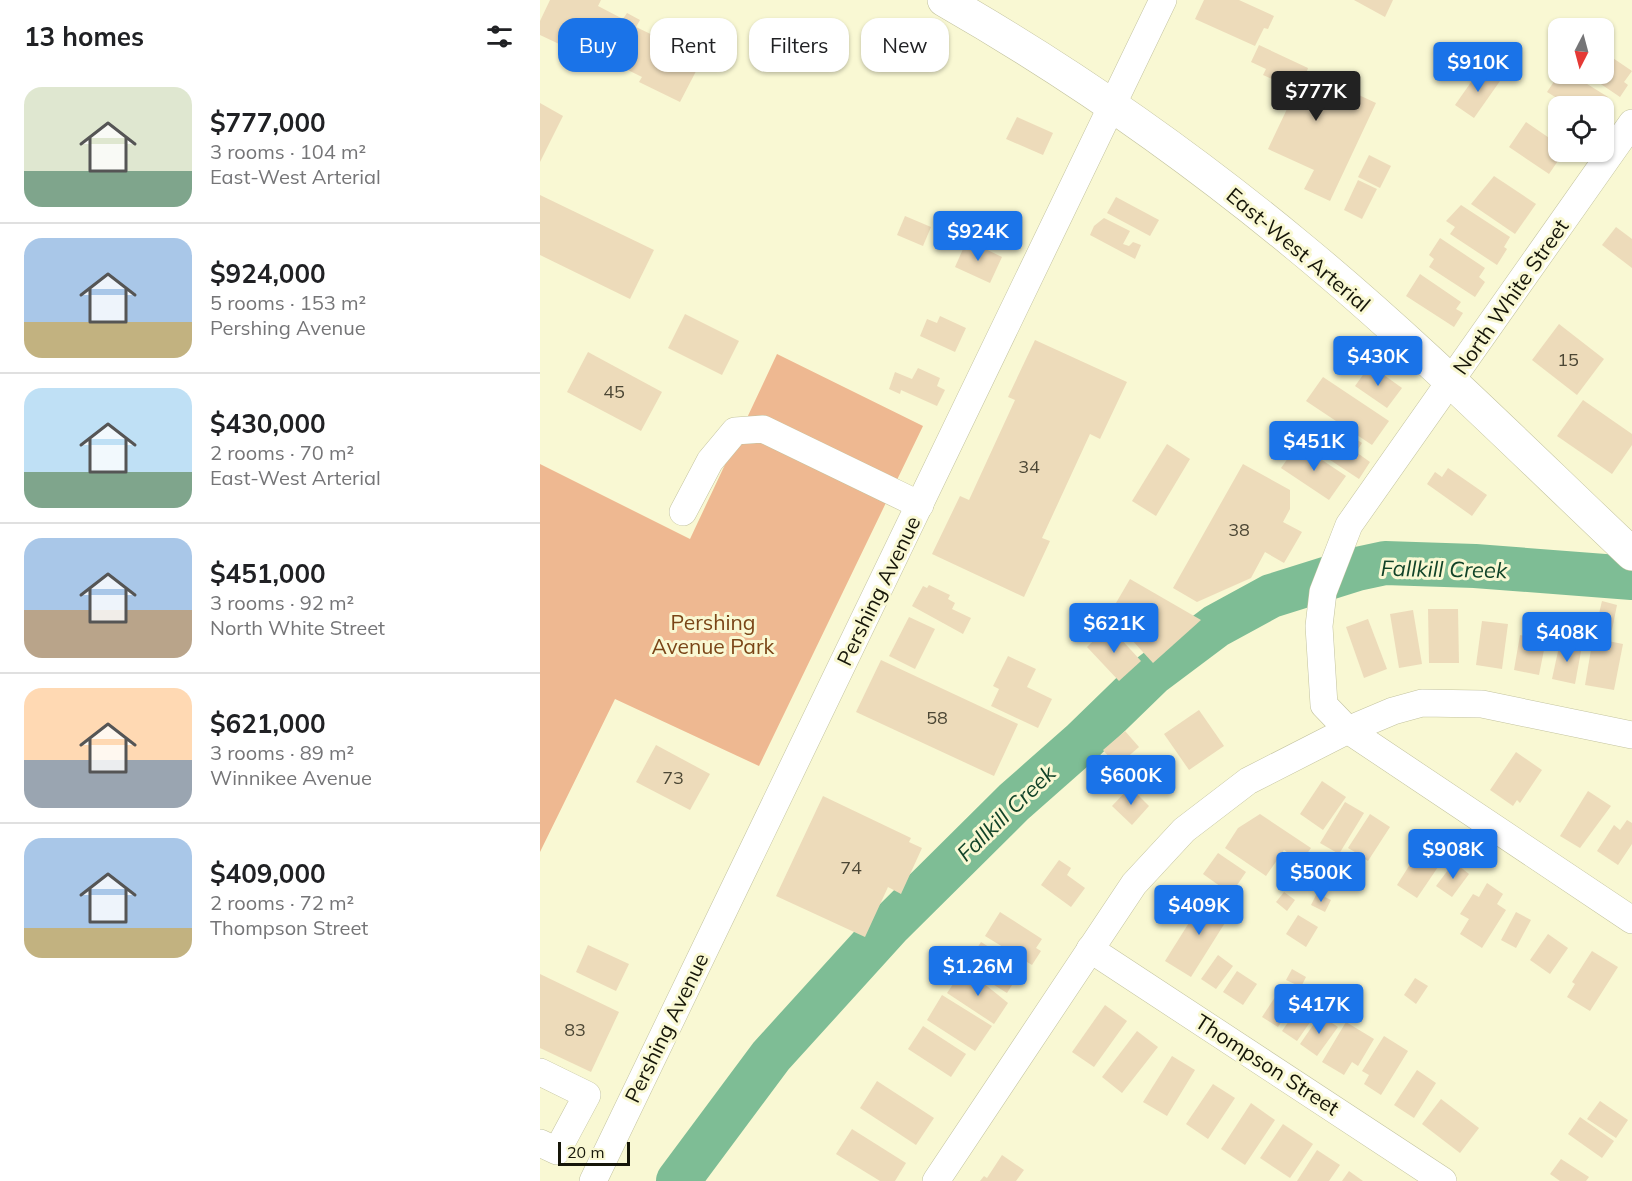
<!DOCTYPE html>
<html lang="en">
<head>
<meta charset="utf-8">
<style>
	body { margin:0; font-family:Mulish,sans-serif; background:#f6f6f6; color:#202124; height:100vh; display:flex; flex-direction:column; font-size:22px; white-space:nowrap }
	* { box-sizing:border-box; margin:0 }
	p { font-size:20px; color:#757577 }
	.icon { flex:none; width:33px; height:33px; fill:none; stroke:currentColor; stroke-width:2; stroke-linecap:round; stroke-linejoin:round }
	.map { position:relative; flex:1; overflow:hidden }
	.drawer { display:flex; flex-direction:column; background:#fff; width:540px }
	.drawer>* { flex:none }
	.hud { position:absolute; left:18px; top:18px; width:570px; height:54px; display:flex; gap:12px }
	.needle { width:39px; rotate:186deg }
	.controls { position:absolute; left:1008px; top:18px; display:grid; gap:12px }
	.controls a { display:grid; place-items:center; width:66px; height:66px; border-radius:12px; background:#fff; box-shadow:0 2px 4px #0004; font-size:30px }
	.scale { position:absolute; left:18px; bottom:15px; width:72px; box-sizing:border-box; padding-left:6px; border:3px solid #161609; border-top:0; font-size:16px; line-height:21px; white-space:nowrap; color:#161609; -webkit-text-stroke:4px #f9f8d3; paint-order:stroke }
	.price { position:absolute; translate:-50% -51px; padding:0 14px; border-radius:6px; background:#1a73e8; color:#fff; font-size:20px; line-height:39px; filter:drop-shadow(0 2px 3px #0008) }
	.price::after { content:''; position:absolute; left:50%; top:36px; width:18px; height:14px; margin-left:-9px; background:inherit; clip-path:polygon(0 0,100% 0,50% 100%) }
	.price.on { background:#222; color:#fff }
	ul { padding:0; list-style:none }
	li { display:flex; align-items:center; gap:18px; height:150px; padding:0 24px }
	li+li { border-top:2px solid #e0e0e0 }
	li span { display:grid; place-items:center; flex:none; width:168px; height:120px; border-radius:18px; color:#555 }
	li>.icon { margin-inline-start:auto }
	span .icon { width:72px; height:72px; fill:#fffc; stroke-width:1 }
	li b { font-size:26px }
	h2 { display:flex; justify-content:space-between; align-items:center; height:72px; padding:0 24px; font-size:26px }
	.chip { padding:0 21px; border-radius:18px; background:#fff; box-shadow:0 2px 4px #0004; font-size:21px; line-height:54px }
	.chip.on { background:#1a73e8; color:#fff }
	main { display:flex; flex:1; min-height:0 }
	.map>svg:first-child { display:block }
	.green { fill:#eeb891 }
	.lines { fill:none; stroke-linecap:round; stroke-linejoin:round }
	.river { stroke:#7ebd95; stroke-width:44 }
	.building { fill:#eddbba }
	.minor-casing { stroke:#c3c39f; stroke-width:28 }
	.highway-casing { stroke:#c3c39f; stroke-width:34 }
	.minor { stroke:#fff; stroke-width:27 }
	.highway { stroke:#fff; stroke-width:33 }
	.labels { text-anchor:middle; stroke-width:6; stroke-linejoin:round; paint-order:stroke }
	.number-label { font-size:18px; fill:#4c4735 }
	.street-label { font-size:21px; fill:#161609; stroke:#f9f8d3 }
	.park-label { font-size:21px; fill:#7a4517; stroke:#f9f8d3 }
	.water-label { font-size:22px; font-style:italic; fill:#114328; stroke:#f9f8d3 }
</style>
</head>
<body>
<main>
<section class="drawer">
<h2>13 homes<svg class="icon" aria-label="filters" viewBox="0 0 24 24"><path d="M4 7h16M4 17h16"/><circle cx="9" cy="7" r="2"/><circle cx="15" cy="17" r="2"/></svg></h2>
<ul>
<li><span style="background:linear-gradient(#dfe7d0 70%,#7fa58c 0)"><svg class="icon" aria-label="home" viewBox="0 0 24 24"><path d="M3 11l9-7 9 7M6 9v11h12V9"/></svg></span><div><b>$777,000</b><p>3 rooms · 104 m²</p><p>East-West Arterial</p></div></li>
<li><span style="background:linear-gradient(#a9c7e8 70%,#c2b280 0)"><svg class="icon" aria-label="home" viewBox="0 0 24 24"><path d="M3 11l9-7 9 7M6 9v11h12V9"/></svg></span><div><b>$924,000</b><p>5 rooms · 153 m²</p><p>Pershing Avenue</p></div></li>
<li><span style="background:linear-gradient(#bfe0f5 70%,#7fa58c 0)"><svg class="icon" aria-label="home" viewBox="0 0 24 24"><path d="M3 11l9-7 9 7M6 9v11h12V9"/></svg></span><div><b>$430,000</b><p>2 rooms · 70 m²</p><p>East-West Arterial</p></div></li>
<li><span style="background:linear-gradient(#a9c7e8 60%,#b9a48a 0)"><svg class="icon" aria-label="home" viewBox="0 0 24 24"><path d="M3 11l9-7 9 7M6 9v11h12V9"/></svg></span><div><b>$451,000</b><p>3 rooms · 92 m²</p><p>North White Street</p></div></li>
<li><span style="background:linear-gradient(#ffd9b3 60%,#9aa5b1 0)"><svg class="icon" aria-label="home" viewBox="0 0 24 24"><path d="M3 11l9-7 9 7M6 9v11h12V9"/></svg></span><div><b>$621,000</b><p>3 rooms · 89 m²</p><p>Winnikee Avenue</p></div></li>
<li><span style="background:linear-gradient(#a9c7e8 75%,#c2b280 0)"><svg class="icon" aria-label="home" viewBox="0 0 24 24"><path d="M3 11l9-7 9 7M6 9v11h12V9"/></svg></span><div><b>$409,000</b><p>2 rooms · 72 m²</p><p>Thompson Street</p></div></li>
</ul>
</section>
<div class="map">
<svg width="1092" height="1181" viewBox="0 0 1092 1181">
	<rect width="100%" height="100%" fill="#f9f8d3"/>
	<polygon class="green" points="237,354 383,426 219,766 75,699 0,852 0,464 150,539"/>
	<g class="lines">
		<polyline class="river" points="138,1181 231,1056 349,926 474,802 542,742 612,674 676,626 731,596 817,569 845,563 935,566 1092,578"/>
	</g>
	<g class="building">
		<polygon points="10,0 61,0 58,6 83,19 87,13 100,20 96,27 123,40 127,33 166,52 140,102 99,82 102,77 37,45 34,51 0,35 0,21"/>
		<polygon points="664,0 699,0 734,16 728,29 724,28 715,46 655,19"/>
		<polygon points="814,0 853,0 845,17"/>
		<polygon points="719,45 768,68 767,71 836,103 790,201 764,189 774,170 728,149 756,90 723,75 726,69 711,62"/>
		<polygon points="1064,52 1092,71 1084,82 1088,85 1080,97 1046,74 1064,74"/>
		<polygon points="941,68 960,81 934,118 915,105"/>
		<polygon points="1019,74 1031,74 1068,97 1063,106 1030,106 1007,92"/>
		<polygon points="0,103 23,116 0,162"/>
		<polygon points="477,117 513,133 503,155 466,139"/>
		<polygon points="986,122 1018,144 1018,152 1024,152 1009,174 969,147"/>
		<polygon points="829,155 851,166 840,188 818,177"/>
		<polygon points="954,176 996,204 975,234 931,204"/>
		<polygon points="818,180 837,189 822,219 804,210"/>
		<polygon points="0,195 114,250 90,299 0,255"/>
		<polygon points="576,197 619,220 610,236 567,213"/>
		<polygon points="921,205 970,237 964,247 967,249 957,265 910,234 915,227 906,221"/>
		<polygon points="365,216 391,227 383,246 357,235"/>
		<polygon points="564,218 590,231 583,244 589,246 593,242 601,245 595,259 550,235 554,226"/>
		<polygon points="1076,227 1092,239 1092,268 1062,245"/>
		<polygon points="900,238 945,268 939,277 945,282 935,297 889,267 894,259 889,255"/>
		<polygon points="427,240 462,257 450,283 415,267"/>
		<polygon points="880,274 921,302 916,309 923,313 914,327 866,296"/>
		<polygon points="145,314 199,341 182,375 128,348"/>
		<polygon points="400,316 426,328 415,352 380,336 387,319 397,323"/>
		<polygon points="1019,324 1064,359 1037,395 992,360"/>
		<polygon points="495,340 587,382 560,439 550,434 502,538 510,541 484,597 392,554 420,496 429,500 475,400 468,397"/>
		<polygon points="48,352 122,392 101,431 27,392"/>
		<polygon points="830,365 862,388 847,408 815,386"/>
		<polygon points="378,368 400,378 397,386 405,390 397,406 361,390 360,394 349,389 355,372 372,379"/>
		<polygon points="783,377 849,421 832,445 766,401"/>
		<polygon points="1043,400 1092,434 1092,445 1072,474 1017,436"/>
		<polygon points="779,425 792,434 797,427 822,443 816,452 830,462 819,479 781,454 783,450 769,441"/>
		<polygon points="627,444 650,459 616,516 592,501"/>
		<polygon points="758,444 806,476 789,500 741,468"/>
		<polygon points="703,464 750,490 750,509 743,522 762,532 744,563 725,552 711,578 657,602 633,588"/>
		<polygon points="908,468 947,495 932,516 887,484 895,472 902,477"/>
		<polygon points="590,579 661,620 613,663 569,615"/>
		<polygon points="389,585 410,595 408,599 415,603 412,609 431,618 423,634 372,606 383,586 387,588"/>
		<polygon points="1062,601 1077,605 1072,630 1056,626"/>
		<polygon points="888,609 918,609 919,663 889,663"/>
		<polygon points="873,610 882,664 859,668 850,614"/>
		<polygon points="369,617 395,629 375,669 349,656"/>
		<polygon points="828,619 847,669 824,678 806,627"/>
		<polygon points="942,621 968,624 962,669 936,665"/>
		<polygon points="569,626 601,661 579,681 547,647"/>
		<polygon points="980,635 1006,640 999,675 974,670"/>
		<polygon points="1053,638 1083,644 1074,690 1045,685"/>
		<polygon points="1020,642 1042,646 1035,684 1012,679"/>
		<polygon points="468,656 496,669 487,687 512,699 498,728 451,706 459,689 453,686"/>
		<polygon points="341,660 478,724 454,776 316,712"/>
		<polygon points="659,710 684,746 649,770 624,734"/>
		<polygon points="585,731 599,747 577,766 563,750"/>
		<polygon points="116,745 170,774 150,810 96,782"/>
		<polygon points="976,752 1002,770 980,803 977,800 973,806 950,790"/>
		<polygon points="782,781 806,797 783,830 760,814"/>
		<polygon points="590,787 609,806 592,825 572,806"/>
		<polygon points="1048,791 1071,806 1040,848 1020,836"/>
		<polygon points="283,796 371,838 369,842 382,848 361,894 348,887 325,937 236,896"/>
		<polygon points="805,802 824,813 799,854 780,843"/>
		<polygon points="720,814 771,848 761,862 744,850 726,876 685,848 698,828"/>
		<polygon points="830,814 850,827 828,861 823,858 821,862 817,859 820,855 808,848"/>
		<polygon points="1087,820 1092,823 1092,844 1078,865 1057,851 1074,825 1080,830"/>
		<polygon points="879,850 900,864 877,898 857,885"/>
		<polygon points="678,853 706,872 691,894 663,874"/>
		<polygon points="519,860 531,868 527,875 545,888 531,907 501,885"/>
		<polygon points="914,862 929,874 912,897 896,886"/>
		<polygon points="947,883 963,894 957,904 966,910 942,948 920,934 929,919 920,914 933,894 939,897"/>
		<polygon points="744,892 755,900 747,911 736,902"/>
		<polygon points="777,893 791,900 785,912 771,905"/>
		<polygon points="667,894 693,910 651,977 625,961"/>
		<polygon points="460,912 502,939 496,948 501,951 492,965 445,936"/>
		<polygon points="976,912 991,920 976,948 961,940"/>
		<polygon points="758,915 778,927 766,947 746,934"/>
		<polygon points="1008,934 1028,948 1010,974 990,960"/>
		<polygon points="441,942 483,968 467,993 425,967"/>
		<polygon points="48,945 89,964 76,991 36,972"/>
		<polygon points="1052,951 1078,967 1050,1011 1027,997 1035,984 1032,982"/>
		<polygon points="678,955 693,966 676,989 661,979"/>
		<polygon points="752,969 766,977 761,987 746,980"/>
		<polygon points="422,971 442,982 468,1003 454,1024 407,993"/>
		<polygon points="697,971 717,984 703,1005 683,992"/>
		<polygon points="0,974 79,1012 51,1072 0,1048"/>
		<polygon points="875,978 888,986 876,1004 864,995"/>
		<polygon points="741,988 757,998 738,1027 722,1017"/>
		<polygon points="402,995 452,1026 435,1051 387,1020"/>
		<polygon points="565,1005 587,1021 554,1067 532,1052"/>
		<polygon points="758,1008 773,1018 757,1041 742,1031"/>
		<polygon points="780,1015 798,1027 777,1056 760,1044"/>
		<polygon points="806,1022 834,1039 818,1066 812,1062 804,1075 782,1062"/>
		<polygon points="383,1026 426,1054 411,1077 368,1049"/>
		<polygon points="597,1031 618,1047 582,1093 562,1077"/>
		<polygon points="844,1036 868,1051 841,1095 824,1084 829,1075 822,1071"/>
		<polygon points="632,1056 655,1070 627,1116 603,1102"/>
		<polygon points="877,1070 896,1083 874,1118 854,1105"/>
		<polygon points="337,1081 394,1118 376,1145 320,1108"/>
		<polygon points="673,1084 695,1098 668,1139 646,1124"/>
		<polygon points="901,1099 939,1128 920,1153 882,1124"/>
		<polygon points="1060,1101 1088,1120 1076,1138 1047,1119"/>
		<polygon points="711,1103 735,1120 705,1165 681,1149"/>
		<polygon points="1040,1117 1074,1141 1062,1158 1028,1134"/>
		<polygon points="743,1124 773,1144 750,1178 720,1158"/>
		<polygon points="312,1129 366,1163 355,1181 340,1181 296,1154"/>
		<polygon points="777,1150 800,1165 789,1181 757,1181"/>
		<polygon points="462,1155 484,1170 476,1181 440,1181 444,1176 447,1178"/>
		<polygon points="1021,1159 1049,1177 1046,1181 1020,1181 1010,1174"/>
		<polygon points="809,1171 823,1181 802,1181"/>
	</g>
	<g class="lines">
		<g class="minor-casing">
			<g id="minor">
				<polyline points="1092,123 809,525 783,592 779,626 784,705 808,730 1092,920"/>
				<polyline points="143,512 170,461 195,431 223,429 380,505"/>
				<polyline points="550,949 903,1181"/>
				<polyline points="0,1072 47,1095 17,1151 0,1143"/>
				<polyline points="53,1181 623,0"/>
				<polyline points="396,1181 594,884 644,830 708,781 808,730 853,711 882,703 942,704 1092,735"/>
			</g>
		</g>
		<g class="highway-casing">
			<path id="highway" d="M404,0C528,71 648,155 758,246C875,342 982,450 1092,554"/>
		</g>
		<use href="#minor" class="minor"/>
		<use href="#highway" class="highway"/>
	</g>
	<g class="labels">
		<g class="number-label">
			<text x="1028" y="366">15</text>
			<text x="74" y="398">45</text>
			<text x="489" y="473">34</text>
			<text x="699" y="536">38</text>
			<text x="397" y="724">58</text>
			<text x="133" y="784">73</text>
			<text x="311" y="874">74</text>
			<text x="35" y="1036">83</text>
		</g>
		<g class="street-label">
			<text transform="translate(758 250) rotate(40)" y="7">East-West Arterial</text>
			<text transform="translate(971 297) rotate(-55)" y="7">North White Street</text>
			<text transform="translate(339 591) rotate(-64)" y="7">Pershing Avenue</text>
			<text transform="translate(127 1028) rotate(-64)" y="7">Pershing Avenue</text>
			<text transform="translate(727 1065) rotate(33)" y="7">Thompson Street</text>
		</g>
		<g class="park-label">
			<text x="173" y="630">Pershing<tspan x="173" dy="24">Avenue Park</tspan></text>
		</g>
		<g class="water-label">
			<text transform="translate(904 569) rotate(1)" y="8">Fallkill Creek</text>
			<text transform="translate(466 813) rotate(-44)" y="8">Fallkill Creek</text>
		</g>
	</g>
</svg>
<div class="controls">
<a><svg class="needle" viewBox="-14 -14 28 28"><path d="M0-13l5 13h-10z" fill="#e53935"/><path d="M0 13l5-13h-10z" fill="#757577"/></svg></a>
<a><svg class="icon" aria-label="locate" viewBox="0 0 24 24"><circle cx="12" cy="12" r="6"/><path d="M12 2v4M12 18v4M2 12h4M18 12h4"/></svg></a>
</div>
<div class="scale">20 m</div>
<b class="price" style="left:938px;top:93px">$910K</b>
<b class="price on" style="left:776px;top:122px">$777K</b>
<b class="price" style="left:438px;top:262px">$924K</b>
<b class="price" style="left:838px;top:387px">$430K</b>
<b class="price" style="left:774px;top:472px">$451K</b>
<b class="price" style="left:574px;top:654px">$621K</b>
<b class="price" style="left:1027px;top:663px">$408K</b>
<b class="price" style="left:591px;top:806px">$600K</b>
<b class="price" style="left:913px;top:880px">$908K</b>
<b class="price" style="left:781px;top:903px">$500K</b>
<b class="price" style="left:659px;top:936px">$409K</b>
<b class="price" style="left:438px;top:997px">$1.26M</b>
<b class="price" style="left:779px;top:1035px">$417K</b>
<div class="hud">
<a class="chip on">Buy</a>
<a class="chip">Rent</a>
<a class="chip">Filters</a>
<a class="chip">New</a>
</div>
</div>
</main>
</body>
</html>
